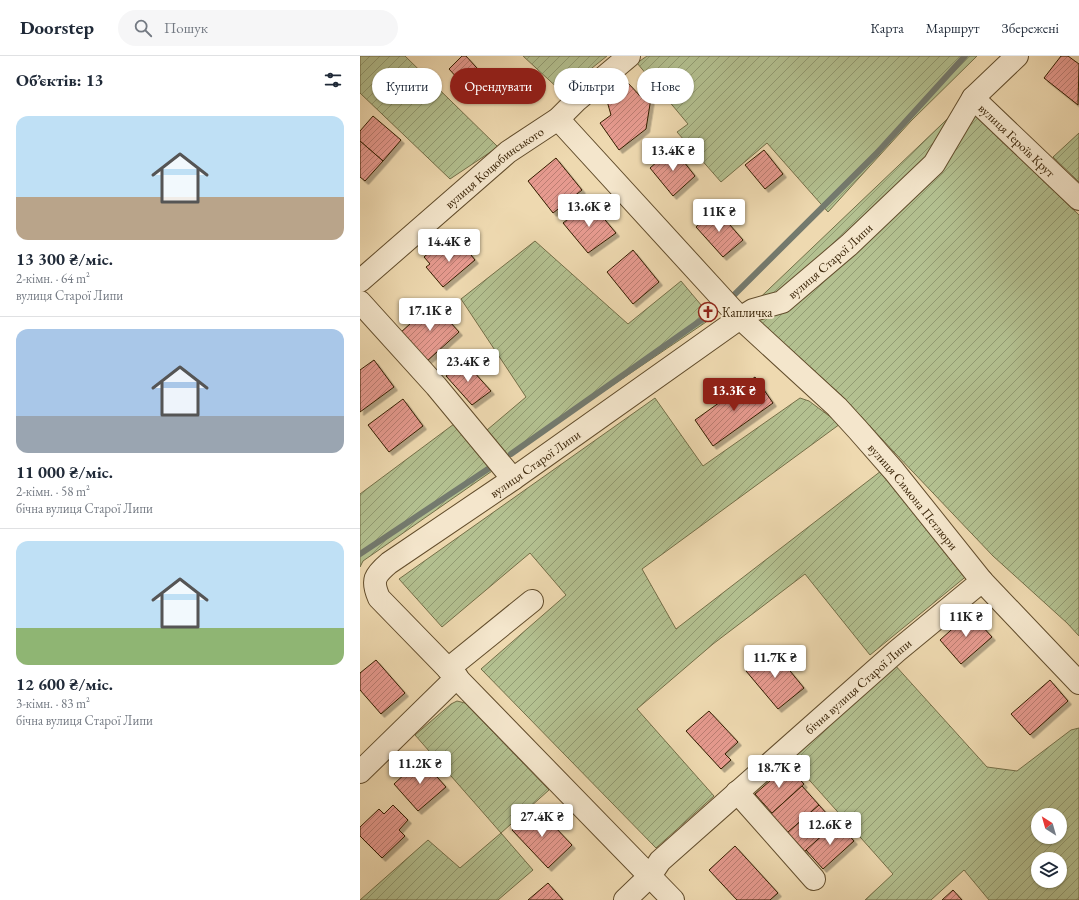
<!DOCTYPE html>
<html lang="uk">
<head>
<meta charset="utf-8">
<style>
	body { margin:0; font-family:"EB Garamond",serif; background:#f6f6f7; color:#1f2937; height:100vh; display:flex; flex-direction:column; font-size:15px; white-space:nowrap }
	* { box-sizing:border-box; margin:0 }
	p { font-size:13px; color:#747a83 }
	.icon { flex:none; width:22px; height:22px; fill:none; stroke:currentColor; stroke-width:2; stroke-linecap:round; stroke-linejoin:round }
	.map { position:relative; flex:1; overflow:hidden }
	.side { display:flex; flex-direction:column; background:#fff; width:360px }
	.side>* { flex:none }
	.guide { position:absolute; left:12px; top:12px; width:380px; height:36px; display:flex; gap:8px }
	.needle { width:26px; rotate:323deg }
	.buttons { position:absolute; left:671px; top:752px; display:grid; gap:8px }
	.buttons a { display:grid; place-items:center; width:36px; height:36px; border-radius:50%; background:#fff; box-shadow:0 1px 3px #0004; font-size:20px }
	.price { position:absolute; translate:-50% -34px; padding:0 9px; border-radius:4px; background:#fff; color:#222; font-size:13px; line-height:26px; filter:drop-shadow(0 1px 2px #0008) }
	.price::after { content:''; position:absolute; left:50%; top:24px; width:12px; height:9px; margin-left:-6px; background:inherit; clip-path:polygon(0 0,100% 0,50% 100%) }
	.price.current { background:#8f2418; color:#fff }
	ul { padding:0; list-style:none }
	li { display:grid; align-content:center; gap:8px; height:212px; padding:0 16px }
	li+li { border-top:1px solid #e0e1e3 }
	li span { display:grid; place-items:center; height:124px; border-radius:12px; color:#555 }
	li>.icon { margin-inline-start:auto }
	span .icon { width:72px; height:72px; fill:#fffc; stroke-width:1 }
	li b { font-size:17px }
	h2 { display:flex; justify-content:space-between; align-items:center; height:48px; padding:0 16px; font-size:17px }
	.chip { padding:0 14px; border-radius:18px; background:#fff; box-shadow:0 1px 3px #0004; font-size:14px; line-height:36px }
	.chip.current { background:#8f2418; color:#fff }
	header { display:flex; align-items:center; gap:24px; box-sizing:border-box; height:56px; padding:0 20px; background:#fff; border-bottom:1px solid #e0e1e3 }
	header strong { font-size:19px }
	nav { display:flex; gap:22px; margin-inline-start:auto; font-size:14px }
	.search { width:280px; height:36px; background:#f6f6f7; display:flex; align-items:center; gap:10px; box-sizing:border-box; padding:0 14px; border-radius:22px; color:#747a83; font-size:15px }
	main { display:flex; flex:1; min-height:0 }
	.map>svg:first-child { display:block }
	.garden { fill:url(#garden-furrows); stroke:#746f48; fill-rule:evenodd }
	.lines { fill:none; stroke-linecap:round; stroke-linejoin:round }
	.stream { stroke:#747a6e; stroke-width:6 }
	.building { fill:url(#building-hatch); stroke:#341e00; filter:url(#shadow) }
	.minor-casing { stroke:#624d2c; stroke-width:24 }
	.minor { stroke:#f4e6cc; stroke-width:22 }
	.labels { text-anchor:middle; stroke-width:4; stroke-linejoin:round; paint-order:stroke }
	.street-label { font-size:13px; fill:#341e00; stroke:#f4e6cc }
	.poi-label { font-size:13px; fill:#341e00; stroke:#f4e6cc; text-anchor:start }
</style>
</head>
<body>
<header>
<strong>Doorstep</strong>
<div class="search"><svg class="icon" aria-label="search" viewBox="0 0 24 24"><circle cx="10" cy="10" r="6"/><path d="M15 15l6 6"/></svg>Пошук</div>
<nav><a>Карта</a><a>Маршрут</a><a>Збережені</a></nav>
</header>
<main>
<section class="side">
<h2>Об’єктів: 13<svg class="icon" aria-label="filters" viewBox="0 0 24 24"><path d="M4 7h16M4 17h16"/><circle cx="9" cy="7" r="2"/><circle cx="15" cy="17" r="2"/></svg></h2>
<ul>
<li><span style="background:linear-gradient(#bfe0f5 65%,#b9a48a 0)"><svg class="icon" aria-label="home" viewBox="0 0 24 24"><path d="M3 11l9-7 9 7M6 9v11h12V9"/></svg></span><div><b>13 300 ₴/міс.</b><p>2-кімн. · 64 m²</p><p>вулиця Старої Липи</p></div></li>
<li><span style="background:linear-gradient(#a9c7e8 70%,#9aa5b1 0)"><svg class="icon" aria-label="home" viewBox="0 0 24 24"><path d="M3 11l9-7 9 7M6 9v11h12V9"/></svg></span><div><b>11 000 ₴/міс.</b><p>2-кімн. · 58 m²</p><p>бічна вулиця Старої Липи</p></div></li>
<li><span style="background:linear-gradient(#bfe0f5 70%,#8fb573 0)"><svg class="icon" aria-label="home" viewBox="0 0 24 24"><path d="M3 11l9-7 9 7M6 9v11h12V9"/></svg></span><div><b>12 600 ₴/міс.</b><p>3-кімн. · 83 m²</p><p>бічна вулиця Старої Липи</p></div></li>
</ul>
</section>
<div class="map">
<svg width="719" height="844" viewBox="0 0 719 844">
	<defs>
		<pattern id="garden-furrows" width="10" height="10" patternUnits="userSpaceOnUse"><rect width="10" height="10" fill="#b3c090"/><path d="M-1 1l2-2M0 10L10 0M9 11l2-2" fill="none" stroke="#929b73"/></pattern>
		<pattern id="building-hatch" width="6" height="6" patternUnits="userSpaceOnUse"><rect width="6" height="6" fill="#e69a8f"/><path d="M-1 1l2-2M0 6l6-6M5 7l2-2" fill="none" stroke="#bb7d72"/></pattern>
		<filter id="shadow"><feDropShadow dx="3.5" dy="3.5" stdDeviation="0" flood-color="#0004"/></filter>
	</defs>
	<rect width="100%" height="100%" fill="#eed9b0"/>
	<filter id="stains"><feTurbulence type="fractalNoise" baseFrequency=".005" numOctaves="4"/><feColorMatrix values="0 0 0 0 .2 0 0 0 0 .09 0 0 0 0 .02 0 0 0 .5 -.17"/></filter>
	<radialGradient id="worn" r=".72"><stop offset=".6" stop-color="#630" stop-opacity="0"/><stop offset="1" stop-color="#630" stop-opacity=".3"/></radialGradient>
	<g class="garden">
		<polygon points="0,0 45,0 138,91 90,123 0,37"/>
		<polygon points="163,0 247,0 202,36"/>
		<polygon points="287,0 617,0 551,65 468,156 407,87 361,126 317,76 328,68 277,7"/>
		<polygon points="603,48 719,159 719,580 707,567 633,500 534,396 482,340 387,254"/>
		<polygon points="719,77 719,126 693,101"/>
		<polygon points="175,185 268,268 321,225 352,262 148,400 127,374 166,341 101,243"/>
		<polygon points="295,342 343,410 440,342 449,345 480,368 282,513 316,573 521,415 609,518 510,599 445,518 353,588 277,653 354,740 296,792 121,613 206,539 170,497 82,571 39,523"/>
		<polygon points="94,368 135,413 3,505 0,511 0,438"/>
		<path d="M534,608L627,711L657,715L711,674L719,672V844H629L604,814L571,844H505L533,818L427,699ZM678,759H700V781H678ZM678,803H700V825H678Z"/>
		<polygon points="97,645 105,647 189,734 141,777 173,814 138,844 0,844 68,784 100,812 141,777 55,679 91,648"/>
	</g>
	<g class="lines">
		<g class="stream">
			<polyline points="370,243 516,98 605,0"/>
			<polyline points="151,398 357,253"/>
			<polyline points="0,498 128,413"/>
		</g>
	</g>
	<g class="building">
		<polygon points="102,0 106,0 125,21 110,36 89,13"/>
		<polygon points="701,0 708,0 719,8 718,49 684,22"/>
		<polygon points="268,27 281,41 291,42 286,73 259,94 240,67 251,59 247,45"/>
		<polygon points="13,60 41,84 23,105 0,85 0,75"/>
		<polygon points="0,85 23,105 5,125 0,121"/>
		<polygon points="313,92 335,120 313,140 290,112"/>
		<polygon points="404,94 423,118 405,133 385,109"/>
		<polygon points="196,102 222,134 193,157 168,125"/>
		<polygon points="230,146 256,177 228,197 203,167"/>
		<polygon points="356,153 383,184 363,201 336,171"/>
		<polygon points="99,184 115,204 83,231 66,211 70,208 64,201 77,190 83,198"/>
		<polygon points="273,194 299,226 273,248 247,216"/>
		<polygon points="73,247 99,276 66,306 40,277"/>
		<polygon points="14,304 34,331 0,356 0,314"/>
		<polygon points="104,305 131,335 112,349 86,320"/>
		<polygon points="395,321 413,347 353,390 335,364"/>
		<polygon points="43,343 63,370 29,396 8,369"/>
		<polygon points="610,557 632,581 601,608 580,584"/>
		<polygon points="412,593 444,632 418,653 386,615"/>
		<polygon points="16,604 45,637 21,658 0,634 0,617"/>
		<polygon points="690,624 708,645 670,679 651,658"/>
		<polygon points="349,655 378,686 365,698 371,704 361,713 326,675"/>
		<polygon points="61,703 86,731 58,755 34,728"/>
		<polygon points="427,710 444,728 412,757 395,738"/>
		<polygon points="442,730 459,749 427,777 411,758"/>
		<polygon points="33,749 48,764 39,774 45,780 22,802 0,780 0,771 19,753 24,758"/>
		<polygon points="459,749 476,768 444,796 427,777"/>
		<polygon points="176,751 212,789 188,812 152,774"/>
		<polygon points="477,766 494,785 463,813 446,794"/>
		<polygon points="375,790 418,837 410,844 377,844 349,814"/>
		<polygon points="188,827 203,844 168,844"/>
		<polygon points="593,834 602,844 582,844"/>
	</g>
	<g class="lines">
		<g class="minor-casing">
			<g id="minor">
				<path id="s1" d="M613,42L719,143"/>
				<path id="s2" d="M198,63L380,262L477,351L498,374L534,415L622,525L719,627"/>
				<path id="s3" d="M0,225L148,96L198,63L217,44L269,0"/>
				<polyline points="0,246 76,330 153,423"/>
				<polyline points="88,613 172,545"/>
				<polyline points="0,716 97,621"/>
				<polyline points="377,736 454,823"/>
				<path id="s4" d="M265,844L290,820L300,805L537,595L622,525"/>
				<path id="s5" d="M313,844L19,542C11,524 15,519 29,507L153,423L380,262L393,254L422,246L489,189L574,108L613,42L657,0"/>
			</g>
		</g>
		<use href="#minor" class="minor"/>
	</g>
	<defs>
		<g id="church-ring" transform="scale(1)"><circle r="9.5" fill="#f4e6cc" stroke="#8f2418" stroke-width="1.5"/><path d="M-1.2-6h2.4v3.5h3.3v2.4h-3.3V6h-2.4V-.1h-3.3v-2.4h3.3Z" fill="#8f2418"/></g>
	</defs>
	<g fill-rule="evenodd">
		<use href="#church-ring" x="348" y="256"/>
	</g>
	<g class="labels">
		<g class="street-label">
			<text dy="5" stroke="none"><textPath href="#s1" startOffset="61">вулиця Героїв Крут</textPath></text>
			<text dy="5" stroke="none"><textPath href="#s3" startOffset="176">вулиця Коцюбинського</textPath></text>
			<text dy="5" stroke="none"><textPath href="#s5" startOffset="999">вулиця Старої Липи</textPath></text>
			<text dy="5" stroke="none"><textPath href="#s5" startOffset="639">вулиця Старої Липи</textPath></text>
			<text dy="5" stroke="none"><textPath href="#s2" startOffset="519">вулиця Симона Петлюри</textPath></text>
			<text dy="5" stroke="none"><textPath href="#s4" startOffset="317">бічна вулиця Старої Липи</textPath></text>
		</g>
		<g class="poi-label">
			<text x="362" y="261">Капличка</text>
		</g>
	</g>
	<rect width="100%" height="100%" filter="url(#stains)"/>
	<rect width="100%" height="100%" fill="url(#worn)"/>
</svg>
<div class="buttons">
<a><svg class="needle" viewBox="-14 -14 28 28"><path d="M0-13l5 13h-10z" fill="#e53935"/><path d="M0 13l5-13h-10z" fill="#747a83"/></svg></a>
<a><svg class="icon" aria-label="layers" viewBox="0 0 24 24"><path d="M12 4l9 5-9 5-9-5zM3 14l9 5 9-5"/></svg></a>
</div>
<b class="price" style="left:313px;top:116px">13.4K ₴</b>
<b class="price" style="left:229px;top:172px">13.6K ₴</b>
<b class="price" style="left:359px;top:177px">11K ₴</b>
<b class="price" style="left:89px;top:207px">14.4K ₴</b>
<b class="price" style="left:70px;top:276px">17.1K ₴</b>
<b class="price" style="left:108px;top:327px">23.4K ₴</b>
<b class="price current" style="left:374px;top:356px">13.3K ₴</b>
<b class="price" style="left:606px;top:582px">11K ₴</b>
<b class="price" style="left:415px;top:623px">11.7K ₴</b>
<b class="price" style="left:60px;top:729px">11.2K ₴</b>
<b class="price" style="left:419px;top:733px">18.7K ₴</b>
<b class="price" style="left:182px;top:782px">27.4K ₴</b>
<b class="price" style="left:470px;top:790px">12.6K ₴</b>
<div class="guide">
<a class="chip">Купити</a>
<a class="chip current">Орендувати</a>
<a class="chip">Фільтри</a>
<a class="chip">Нове</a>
</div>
</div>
</main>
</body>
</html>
